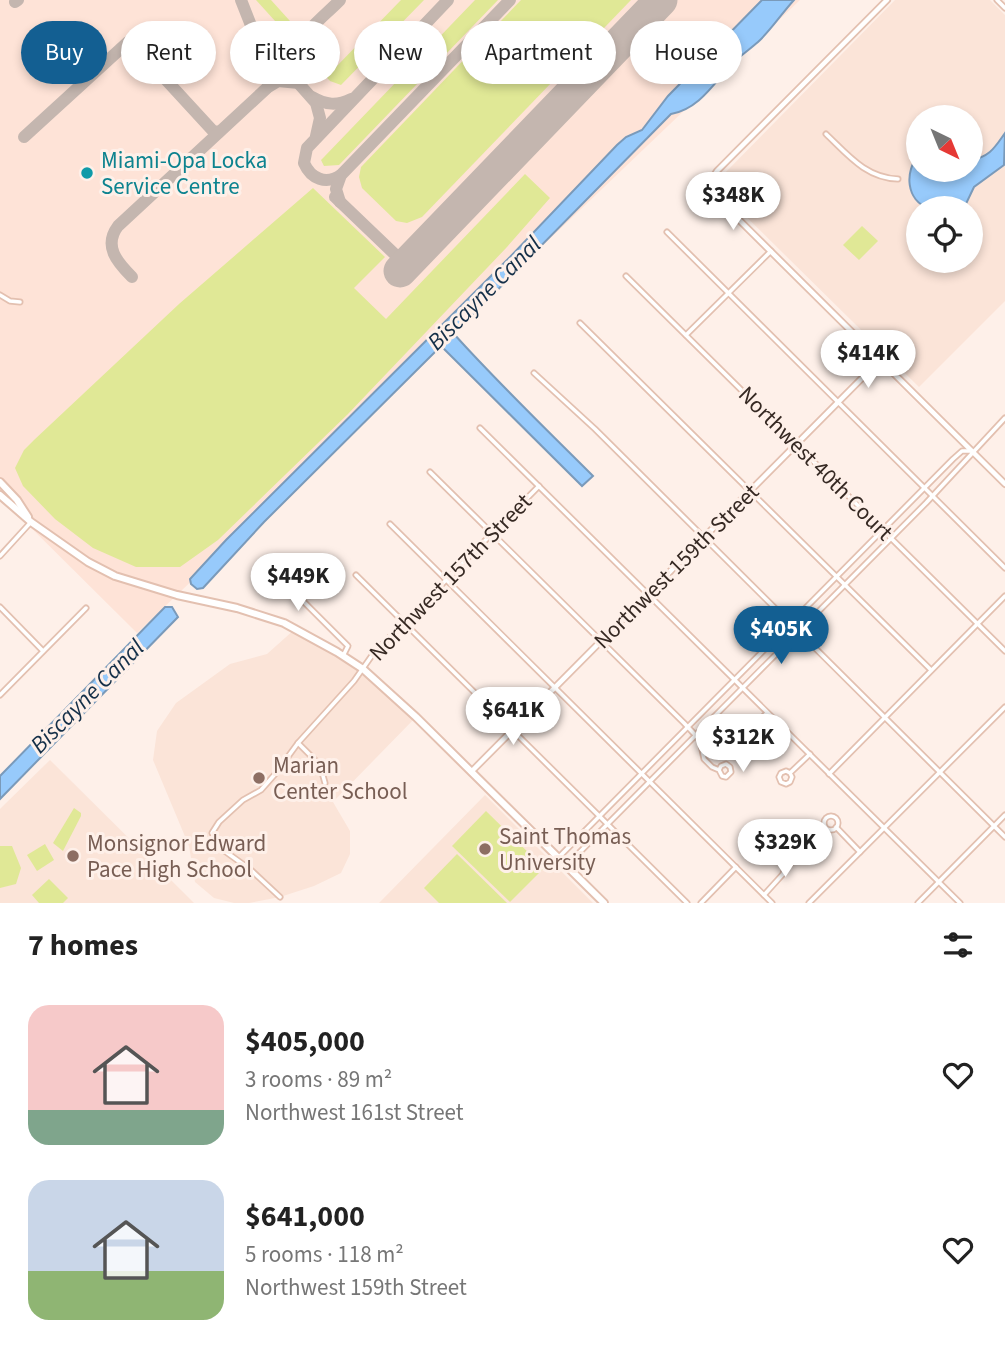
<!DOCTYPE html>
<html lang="en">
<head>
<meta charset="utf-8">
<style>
	body { margin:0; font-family:"Source Sans 3",sans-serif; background:#f2f2f2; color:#222; height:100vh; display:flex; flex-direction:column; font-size:26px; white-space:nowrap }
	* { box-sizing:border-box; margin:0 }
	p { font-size:23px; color:#767676 }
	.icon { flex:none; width:38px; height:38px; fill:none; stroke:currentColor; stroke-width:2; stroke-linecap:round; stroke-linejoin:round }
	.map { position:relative; height:903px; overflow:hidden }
	.panel { display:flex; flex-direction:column; background:#fff; flex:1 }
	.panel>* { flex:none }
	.top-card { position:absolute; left:21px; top:21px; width:964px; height:63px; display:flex; gap:14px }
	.needle { width:46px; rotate:137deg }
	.tools { position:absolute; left:906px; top:105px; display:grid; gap:14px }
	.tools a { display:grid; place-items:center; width:77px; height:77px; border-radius:50%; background:#fff; box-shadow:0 4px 10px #0003; font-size:35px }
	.price { position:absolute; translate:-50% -60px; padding:0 16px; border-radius:24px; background:#fff; color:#222; font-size:23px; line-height:46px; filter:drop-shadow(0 2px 4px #0008) }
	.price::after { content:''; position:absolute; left:50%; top:42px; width:21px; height:16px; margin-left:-10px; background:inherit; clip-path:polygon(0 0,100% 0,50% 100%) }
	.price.selected { background:#135f92; color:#fff }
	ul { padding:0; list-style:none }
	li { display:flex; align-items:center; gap:21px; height:175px; padding:0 28px }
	li span { display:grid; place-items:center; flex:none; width:196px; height:140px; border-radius:21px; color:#555 }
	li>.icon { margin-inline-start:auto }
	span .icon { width:84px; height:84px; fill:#fffc; stroke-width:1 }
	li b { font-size:30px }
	h2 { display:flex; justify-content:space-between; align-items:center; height:84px; padding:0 28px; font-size:30px }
	.tag { padding:0 24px; border-radius:32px; background:#fff; box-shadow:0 4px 10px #0003; font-size:24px; line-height:63px }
	.tag.selected { background:#135f92; color:#fff }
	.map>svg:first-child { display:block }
	.built { fill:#fee3d7 }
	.education { fill:#fbe4d8; fill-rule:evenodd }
	.green { fill:#e0e896 }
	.water { fill:#97cafb; stroke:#7a9aba; stroke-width:2 }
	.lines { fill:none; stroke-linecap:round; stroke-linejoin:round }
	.taxiway { stroke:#c4b6af; stroke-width:12 }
	.runway { stroke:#c4b6af; stroke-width:33 }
	.minor-casing { stroke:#e3c0b0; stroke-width:7 }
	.tertiary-casing { stroke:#e3c0b0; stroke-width:8 }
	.primary-casing { stroke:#e3c0b0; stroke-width:10 }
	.minor { stroke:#fff; stroke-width:3.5 }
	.tertiary { stroke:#fff; stroke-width:4.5 }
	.primary { stroke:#fff; stroke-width:6 }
	.culture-dot { fill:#0f9aa8; stroke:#fef0e9; stroke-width:2.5 }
	.education-dot { fill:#8d6e63; stroke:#fef0e9; stroke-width:2.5 }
	.labels { text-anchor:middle; stroke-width:6; stroke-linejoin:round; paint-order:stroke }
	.culture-label { font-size:23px; fill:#0d838f; stroke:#fef0e9; text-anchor:start }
	.street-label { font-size:23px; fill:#362923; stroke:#fef0e9 }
	.education-label { font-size:23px; fill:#785e54; stroke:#fef0e9; text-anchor:start }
	.water-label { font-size:24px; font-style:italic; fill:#142f48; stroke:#fef0e9 }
</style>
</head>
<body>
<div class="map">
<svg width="1005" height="903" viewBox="0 0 1005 903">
	<rect width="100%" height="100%" fill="#fef0e9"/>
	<polygon class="built" points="0,0 800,0 137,633 0,497"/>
	<g class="education">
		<path d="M895,0H990L1005,15V301L919,387L719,190L717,183L719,179ZM919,117H971V170H919ZM919,208H971V261H919Z"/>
		<polygon points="295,629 360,667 416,717 333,802 350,831 350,854 341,873 314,886 280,897 249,903 234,903 214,898 195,882 189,846 153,760 157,731 176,703 230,664 267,654"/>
		<polygon points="50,760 194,903 0,903 0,809"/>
		<polygon points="485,795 593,903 379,903"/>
	</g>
	<g class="green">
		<polygon points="256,0 271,0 299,31 290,34 285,32"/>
		<polygon points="401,0 424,0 341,85 330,81 308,57 307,47 310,43 335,68"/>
		<polygon points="475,0 498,0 339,165 324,166 321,160 324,157"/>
		<polygon points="521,0 631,0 422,217 407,223 396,221 362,188 359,177 361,167"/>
		<polygon points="525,174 550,198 507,247 348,414 218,540 180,567 136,567 93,548 55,519 23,486 15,468 24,450 34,440 179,304 313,188 385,257 354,288 386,319"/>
		<polygon points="862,226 878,241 859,260 843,245"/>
		<polygon points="74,808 81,813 81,816 63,851 53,843"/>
		<polygon points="486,811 544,868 510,902 452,846"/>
		<polygon points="45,844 54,860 37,871 27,855"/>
		<polygon points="0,846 12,846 21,868 16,884 0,888"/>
		<polygon points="457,854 507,903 439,903 424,888"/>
		<polygon points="49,879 68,898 63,903 39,903 32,895"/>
	</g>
	<g class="water">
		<path d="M762,0H794C782,13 771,30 758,42C749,50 738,57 729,67C712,86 698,109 671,114L454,334C498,383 546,429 593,476L582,486L441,346L264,522L203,588L197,589L191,584L190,579L226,540L510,257L617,145L626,137L642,130L668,96Z"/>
		<path d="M1005,133L1004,165L974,187L964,208C954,208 939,211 929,208C906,201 904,171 919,155V170H971V160C990,157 995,147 1005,133Z"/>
		<polygon points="165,607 172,607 178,617 0,799 0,776"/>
	</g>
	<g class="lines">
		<g class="taxiway">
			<polyline points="241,0 254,33 316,103 320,118 316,136"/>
			<polyline points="15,2 18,0"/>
			<polyline points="263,46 268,63 268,87"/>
			<path d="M296,78C281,46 320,21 340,0"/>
			<path d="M312,97C326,105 337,106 351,99"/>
			<polyline points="24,137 128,42 133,44 213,131 219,132"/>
			<path d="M341,175C326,185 311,179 304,163L307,148L448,0"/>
			<polyline points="335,197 406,265"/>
			<polyline points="340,202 336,189 341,175 510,0"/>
			<path d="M132,277C117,262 103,246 118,226L268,87L278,81L299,83"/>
		</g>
		<polyline class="runway" points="400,271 661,0"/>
		<g class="minor-casing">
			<g id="minor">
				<polyline points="997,0 1005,8"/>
				<path d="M826,134C848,155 866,178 898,179"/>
				<polyline points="667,232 1005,568"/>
				<polyline points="626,276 1005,651"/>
				<polyline points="0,295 10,301 20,302"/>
				<polyline points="580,323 931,670"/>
				<polyline points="686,335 771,251"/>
				<polyline points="534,373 595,429 1005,837"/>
				<polyline points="480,428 960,903"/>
				<polyline points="430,472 684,723 700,740 704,759 712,767 719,770 722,776 726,777 731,772 730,767 726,764 721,766 719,770"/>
				<polyline points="390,524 772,903"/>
				<polyline points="0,556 31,522"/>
				<polyline points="269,567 348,646 343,656"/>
				<polyline points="356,575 687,903"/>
				<polyline points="0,607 43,651"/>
				<polyline points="0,695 86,608"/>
				<polyline points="752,727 754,732 752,737 747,739 742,737 740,732 742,727 747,725 752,727 767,713"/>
				<polyline points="298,743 320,765 325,783"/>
				<polyline points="790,773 792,777 790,782 786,784 781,782 779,777 781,773 786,771 790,773 810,754"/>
				<polyline points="829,774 1005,596"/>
				<circle cx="831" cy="823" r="7"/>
				<polyline points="836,827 860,852"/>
				<circle cx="786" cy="860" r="6"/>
				<polyline points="559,857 953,459 962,451 970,451"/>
				<polyline points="566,866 926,503 1005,418"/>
				<polyline points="764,895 783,874 785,867"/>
				<polyline points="280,897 251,870 219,847 212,833 219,822 243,800 261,790 276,773 298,743 354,681 373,654 539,486"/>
				<polyline points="701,903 736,867"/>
				<polyline points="809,903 1005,707"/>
				<polyline points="918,903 1005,815"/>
			</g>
		</g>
		<g class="tertiary-casing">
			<g id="tertiary">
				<path d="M887,0L717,171C710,181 709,189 717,198L1005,484"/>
				<polyline points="471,772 880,360"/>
			</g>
		</g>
		<g class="primary-casing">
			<g id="primary">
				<polyline points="0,482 17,500 28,517"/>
				<polyline points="0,495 31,522 88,562 115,576 177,595 237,608 284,623 337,652 363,669 416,717 604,903"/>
			</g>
		</g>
		<use href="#minor" class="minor"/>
		<use href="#tertiary" class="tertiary"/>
		<use href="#primary" class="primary"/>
	</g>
	<circle class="culture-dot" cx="87" cy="173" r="7"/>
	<g class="education-dot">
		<circle cx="259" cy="778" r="7"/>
		<circle cx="485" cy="849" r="7"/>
		<circle cx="73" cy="856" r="7"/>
	</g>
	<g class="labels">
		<g class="culture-label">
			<text x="101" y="168">Miami-Opa Locka<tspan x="101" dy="26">Service Centre</tspan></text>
		</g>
		<g class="street-label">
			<text transform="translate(816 463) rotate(45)" y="8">Northwest 40th Court</text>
			<text transform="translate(676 566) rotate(-45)" y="8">Northwest 159th Street</text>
			<text transform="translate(450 577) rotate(-46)" y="8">Northwest 157th Street</text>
		</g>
		<g class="education-label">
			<text x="273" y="773">Marian<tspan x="273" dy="26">Center School</tspan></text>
			<text x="499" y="844">Saint Thomas<tspan x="499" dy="26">University</tspan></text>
			<text x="87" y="851">Monsignor Edward<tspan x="87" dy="26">Pace High School</tspan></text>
		</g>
		<g class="water-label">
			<text transform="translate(484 293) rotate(-45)" y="8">Biscayne Canal</text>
			<text transform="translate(87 696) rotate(-45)" y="8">Biscayne Canal</text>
		</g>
	</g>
</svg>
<div class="tools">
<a><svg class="needle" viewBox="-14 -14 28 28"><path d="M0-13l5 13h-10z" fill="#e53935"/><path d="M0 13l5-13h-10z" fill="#767676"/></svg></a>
<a><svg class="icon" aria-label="locate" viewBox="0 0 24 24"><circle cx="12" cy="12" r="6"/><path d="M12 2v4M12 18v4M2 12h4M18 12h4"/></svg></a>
</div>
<b class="price" style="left:733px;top:232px">$348K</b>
<b class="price" style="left:868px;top:390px">$414K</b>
<b class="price" style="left:298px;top:613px">$449K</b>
<b class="price selected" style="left:781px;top:666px">$405K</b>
<b class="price" style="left:513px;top:747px">$641K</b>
<b class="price" style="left:743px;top:774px">$312K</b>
<b class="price" style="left:785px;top:879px">$329K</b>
<div class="top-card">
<a class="tag selected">Buy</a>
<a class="tag">Rent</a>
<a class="tag">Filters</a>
<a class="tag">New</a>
<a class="tag">Apartment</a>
<a class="tag">House</a>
</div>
</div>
<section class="panel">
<h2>7 homes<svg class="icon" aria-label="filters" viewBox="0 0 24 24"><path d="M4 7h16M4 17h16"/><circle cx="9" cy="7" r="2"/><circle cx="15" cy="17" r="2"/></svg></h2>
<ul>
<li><span style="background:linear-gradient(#f6c9c9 75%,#7fa58c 0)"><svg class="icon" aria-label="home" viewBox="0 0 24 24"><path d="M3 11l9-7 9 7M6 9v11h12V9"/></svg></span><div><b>$405,000</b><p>3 rooms · 89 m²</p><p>Northwest 161st Street</p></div><svg class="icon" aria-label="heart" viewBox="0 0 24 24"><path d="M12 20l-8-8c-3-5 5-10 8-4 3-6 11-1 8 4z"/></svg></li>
<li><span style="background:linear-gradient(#c9d6e8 65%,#8fb573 0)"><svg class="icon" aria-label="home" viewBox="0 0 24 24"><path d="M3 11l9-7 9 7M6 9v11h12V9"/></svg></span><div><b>$641,000</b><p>5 rooms · 118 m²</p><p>Northwest 159th Street</p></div><svg class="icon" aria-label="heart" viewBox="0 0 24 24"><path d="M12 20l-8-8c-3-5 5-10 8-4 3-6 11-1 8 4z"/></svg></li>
</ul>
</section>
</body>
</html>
